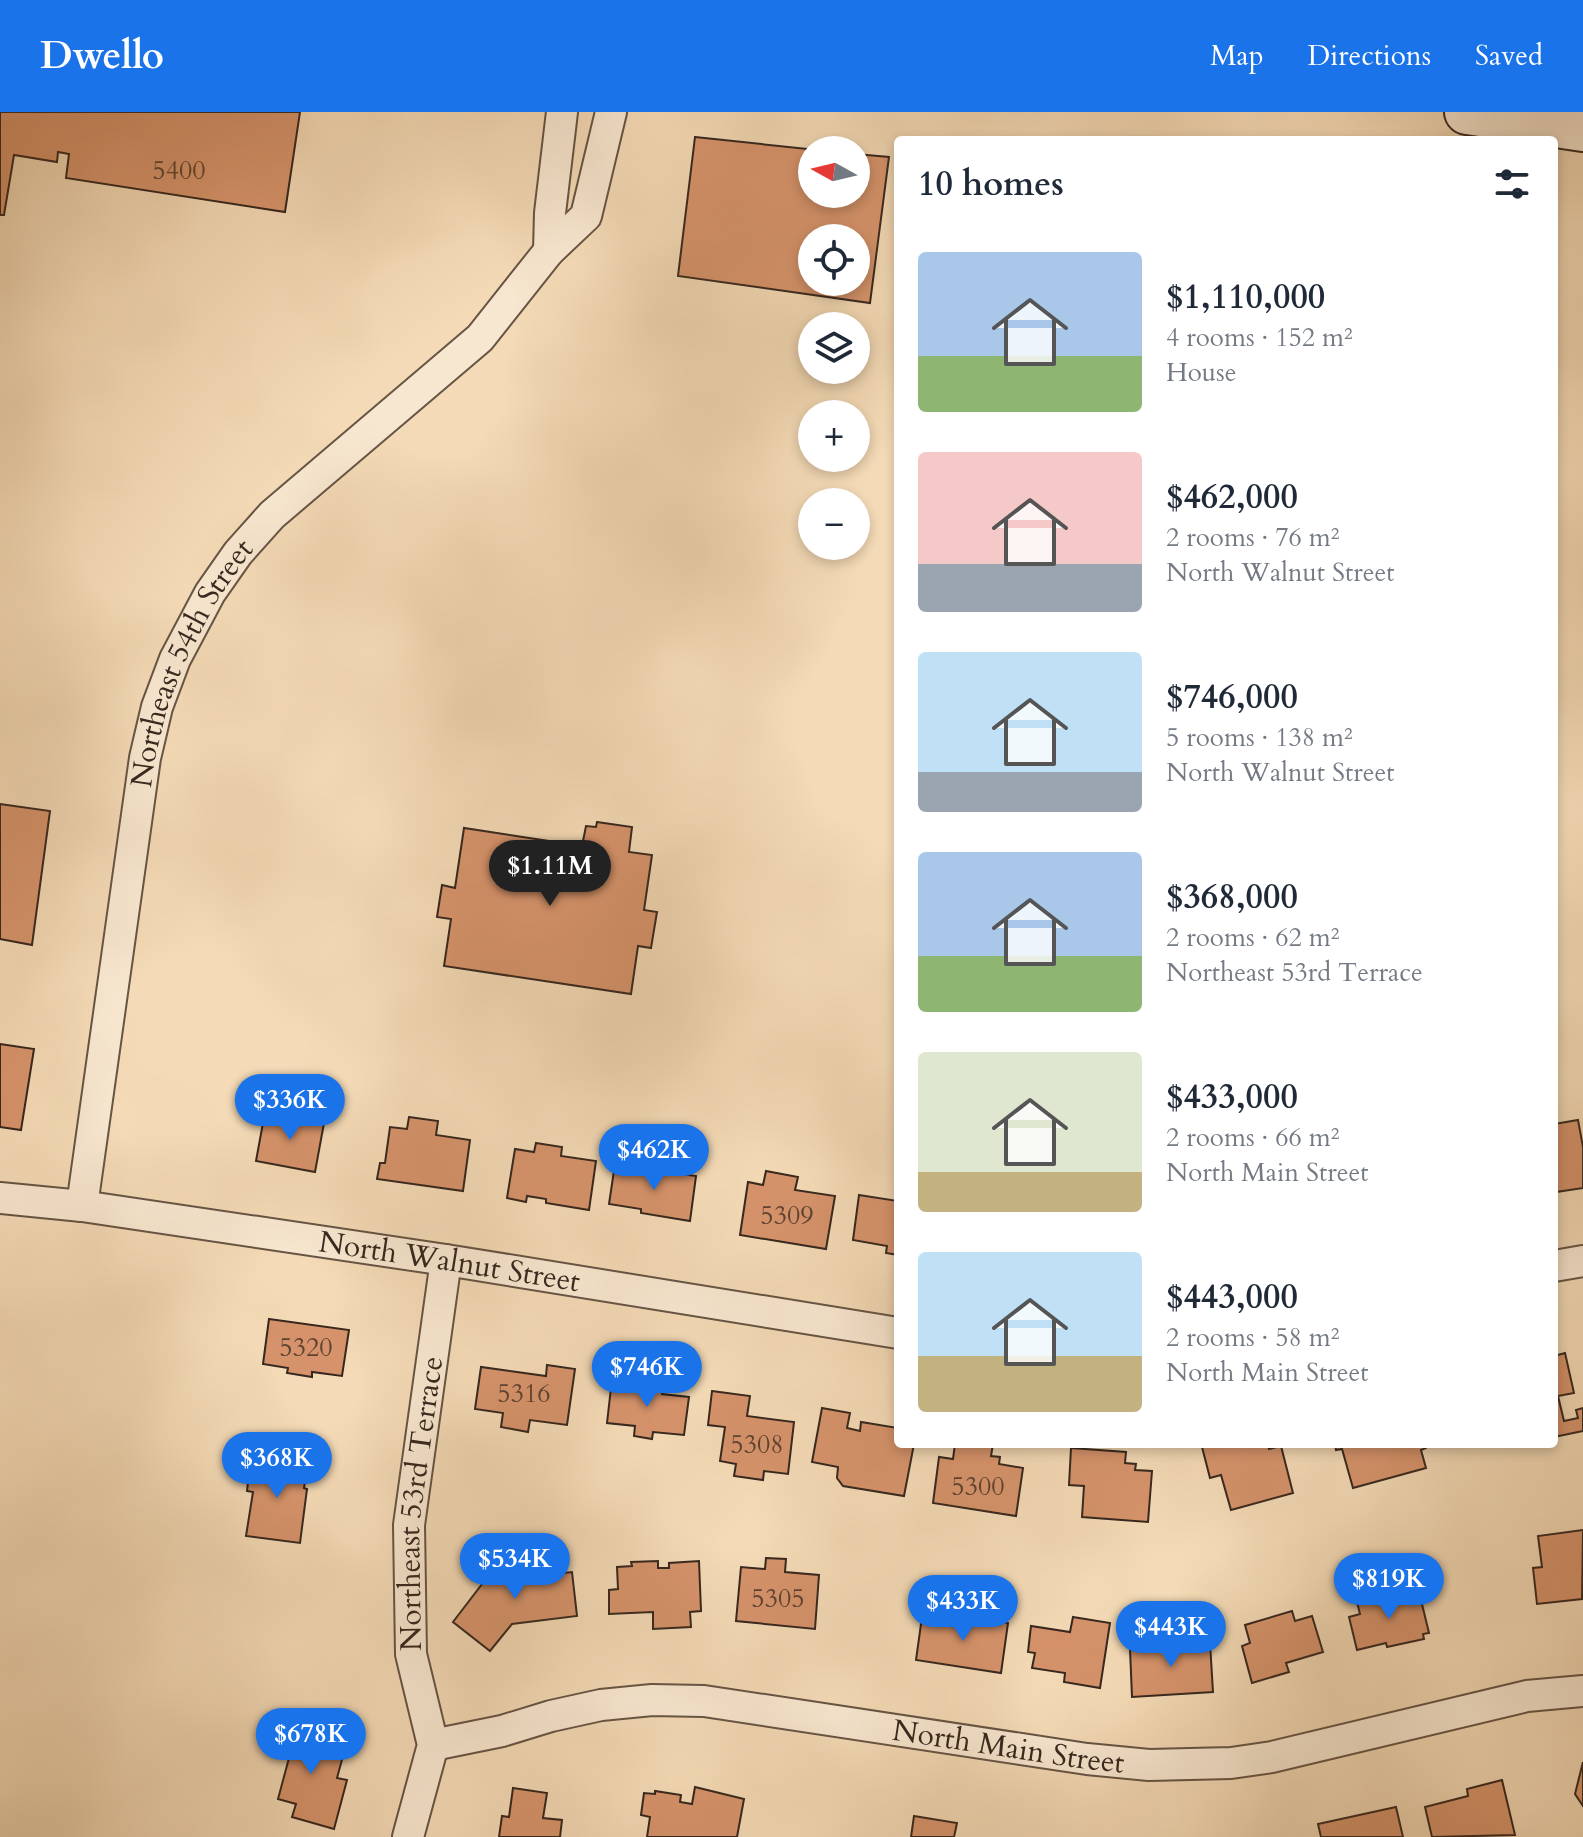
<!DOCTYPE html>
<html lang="en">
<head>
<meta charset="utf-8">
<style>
	body { margin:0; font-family:Cardo,serif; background:#f6f6f7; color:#1f2937; height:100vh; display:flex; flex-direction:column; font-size:30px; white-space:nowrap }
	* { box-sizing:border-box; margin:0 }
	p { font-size:26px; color:#747a83 }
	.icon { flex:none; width:44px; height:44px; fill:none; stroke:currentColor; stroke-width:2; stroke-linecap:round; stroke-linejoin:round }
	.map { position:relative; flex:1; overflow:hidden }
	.panel { position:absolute; left:894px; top:24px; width:664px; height:1312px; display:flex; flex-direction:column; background:#fff; border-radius:8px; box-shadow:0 4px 12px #0003 }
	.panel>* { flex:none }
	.needle { width:52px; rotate:278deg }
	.fabs { position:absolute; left:798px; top:24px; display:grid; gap:16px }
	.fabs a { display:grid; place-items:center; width:72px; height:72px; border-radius:50%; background:#fff; box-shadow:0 4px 12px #0003; font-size:40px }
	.price { position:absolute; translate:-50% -68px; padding:0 18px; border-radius:28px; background:#1a73e8; color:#fff; font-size:26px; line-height:52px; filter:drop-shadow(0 2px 4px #0008) }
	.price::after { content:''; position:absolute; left:50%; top:48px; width:24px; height:18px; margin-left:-12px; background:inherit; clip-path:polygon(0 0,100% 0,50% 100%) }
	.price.on { background:#222; color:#fff }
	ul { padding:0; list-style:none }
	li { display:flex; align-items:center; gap:24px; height:200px; padding:0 24px }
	li span { display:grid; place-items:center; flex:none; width:224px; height:160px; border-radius:8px; color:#555 }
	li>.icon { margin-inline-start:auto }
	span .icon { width:96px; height:96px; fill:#fffc; stroke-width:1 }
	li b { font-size:34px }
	h2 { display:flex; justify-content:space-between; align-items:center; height:96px; padding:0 24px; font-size:34px }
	header { display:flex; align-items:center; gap:48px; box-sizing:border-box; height:112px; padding:0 40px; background:#1a73e8; color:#fff }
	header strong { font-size:38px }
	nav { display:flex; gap:44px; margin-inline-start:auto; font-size:28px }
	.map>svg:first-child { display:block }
	.building { fill:#d6936b; stroke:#36271e; stroke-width:2; fill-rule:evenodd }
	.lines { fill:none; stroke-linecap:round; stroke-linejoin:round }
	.minor-casing { stroke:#665444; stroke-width:34 }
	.secondary-casing { stroke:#36271e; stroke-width:48 }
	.minor { stroke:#f8e7d0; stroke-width:30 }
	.secondary { stroke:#f8e7d0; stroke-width:44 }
	.labels { text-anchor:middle; stroke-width:7; stroke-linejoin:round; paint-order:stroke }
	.number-label { font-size:26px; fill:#5e4231 }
	.street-label { font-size:30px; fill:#36271e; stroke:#f8e7d0 }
</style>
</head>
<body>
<header>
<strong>Dwello</strong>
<nav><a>Map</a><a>Directions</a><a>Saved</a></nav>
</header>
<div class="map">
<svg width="1583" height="1725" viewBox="0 0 1583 1725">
	<rect width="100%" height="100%" fill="#f4dab6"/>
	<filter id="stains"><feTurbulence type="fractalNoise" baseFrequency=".0025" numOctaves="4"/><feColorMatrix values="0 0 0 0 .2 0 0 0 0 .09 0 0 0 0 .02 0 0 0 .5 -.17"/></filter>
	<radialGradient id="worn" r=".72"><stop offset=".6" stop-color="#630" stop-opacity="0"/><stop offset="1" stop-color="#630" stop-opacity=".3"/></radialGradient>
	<g class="building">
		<polygon points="0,0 300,0 285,100 66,66 69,42 58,40 57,50 14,43 4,103 0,103"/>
		<path d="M695,25L817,38H812V82H856V42L889,45L870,191L678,164ZM812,126H856V170H812Z"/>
		<polygon points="0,692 50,699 32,833 0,827"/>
		<polygon points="597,710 632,715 629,740 652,743 644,798 657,800 651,836 638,834 631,882 444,854 451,807 437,805 442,773 455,776 464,716 582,734 586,714 596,715"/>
		<polygon points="0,932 34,937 21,1018 0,1015"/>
		<polygon points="265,1000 324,1011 315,1060 256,1049"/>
		<polygon points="409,1005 438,1009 436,1023 470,1028 463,1079 377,1067 380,1051 385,1051 390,1015 407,1017"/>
		<polygon points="1578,1008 1583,1035 1583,1076 1556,1080 1554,1012"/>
		<polygon points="536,1031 562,1035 561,1044 596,1049 589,1098 546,1091 546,1087 527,1084 526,1090 507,1086 515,1037 534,1040"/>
		<polygon points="615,1052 696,1064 690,1109 641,1101 641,1097 609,1092"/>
		<polygon points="766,1059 798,1065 795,1078 835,1084 826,1137 740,1123 748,1070 763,1073"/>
		<polygon points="859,1083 898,1089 898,1143 886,1141 887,1134 853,1128"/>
		<polygon points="269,1207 349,1218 342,1264 312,1260 312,1265 287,1261 288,1256 263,1252"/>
		<polygon points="1565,1241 1574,1281 1558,1284 1564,1309 1578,1306 1576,1298 1583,1296 1583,1319 1554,1325 1554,1244"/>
		<polygon points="547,1253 575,1257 567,1313 530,1308 528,1320 501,1315 503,1301 475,1297 481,1255 546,1264"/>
		<polygon points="612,1267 663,1273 662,1282 689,1285 684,1323 653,1320 652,1327 634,1324 635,1314 607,1311"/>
		<polygon points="712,1279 750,1284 747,1304 794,1310 788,1362 764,1359 763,1368 734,1364 736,1352 720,1349 725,1315 708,1313"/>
		<polygon points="822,1296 850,1301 847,1316 860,1319 861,1310 898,1316 898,1332 914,1332 904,1384 843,1374 837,1366 838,1355 812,1350"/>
		<polygon points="955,1332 993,1332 991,1344 1000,1345 999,1352 1023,1356 1016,1404 933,1391 939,1345 953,1347"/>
		<polygon points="1215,1332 1268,1332 1269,1337 1281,1334 1293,1381 1231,1398 1221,1363 1210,1366 1202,1335"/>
		<polygon points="1335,1332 1425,1332 1426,1336 1421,1338 1426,1356 1353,1376 1342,1337 1336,1338"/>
		<polygon points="1071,1336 1126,1340 1125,1351 1136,1352 1135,1358 1152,1359 1148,1410 1082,1405 1084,1374 1069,1373"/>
		<polygon points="260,1341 292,1345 290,1354 307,1357 304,1376 307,1377 300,1431 246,1424 253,1380 247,1379 249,1361 257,1362"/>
		<polygon points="1583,1418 1582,1487 1537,1492 1533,1456 1542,1455 1538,1424"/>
		<polygon points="766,1446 786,1447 785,1460 819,1463 815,1517 736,1509 741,1455 765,1457"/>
		<polygon points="536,1449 538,1464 572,1460 577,1504 512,1512 490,1539 453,1510 482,1472 480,1456"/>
		<polygon points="658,1449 658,1456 669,1456 669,1451 699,1449 701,1499 690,1500 691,1515 653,1517 653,1500 609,1502 609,1478 618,1477 617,1455 632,1454 631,1450"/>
		<polygon points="1414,1477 1417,1489 1421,1488 1429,1521 1423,1522 1424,1527 1387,1535 1386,1531 1357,1538 1349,1505 1360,1502 1357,1490"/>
		<polygon points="1292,1499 1295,1509 1312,1504 1323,1540 1286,1551 1289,1560 1252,1571 1242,1534 1250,1531 1245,1513"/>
		<polygon points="957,1504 1008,1511 1001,1561 916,1548 922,1505 956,1510"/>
		<polygon points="1073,1505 1110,1511 1100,1576 1064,1570 1065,1561 1032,1556 1035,1541 1028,1540 1031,1514 1070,1520"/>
		<polygon points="1167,1526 1167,1534 1210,1531 1213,1580 1132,1585 1130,1537 1152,1536 1152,1527"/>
		<polygon points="278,1614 346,1633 337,1666 347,1668 334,1717 292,1705 296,1692 278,1687 289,1646 271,1641"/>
		<polygon points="1583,1650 1583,1694 1575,1682"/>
		<polygon points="1502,1668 1515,1723 1432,1725 1425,1695 1468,1684 1467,1677"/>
		<polygon points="695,1675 744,1687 737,1725 647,1725 650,1705 641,1703 644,1681 655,1682 655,1679 681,1683 680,1690 692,1692"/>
		<polygon points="513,1676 547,1681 543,1706 562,1708 560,1725 499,1725 502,1704 509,1705"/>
		<polygon points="1396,1695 1403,1725 1321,1725 1318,1712"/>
		<polygon points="914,1704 957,1711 954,1725 911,1725"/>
	</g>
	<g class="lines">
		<g class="minor-casing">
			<g id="minor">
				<polyline points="549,139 550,101 562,0"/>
				<path id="s1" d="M0,1086L82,1094L446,1148L898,1221"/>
				<path id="s2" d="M82,1094L145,646L157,595L175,547L210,481L238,441L272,403L480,226L549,139L586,104L611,0"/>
				<polyline points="1554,1154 1583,1149"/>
				<path id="s3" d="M433,1633L502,1619L551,1604L601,1593L652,1588L704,1589L1087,1647L1149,1653L1231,1651L1272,1645L1527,1584L1583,1579"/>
				<path id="s4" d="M408,1725L433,1633L411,1542L409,1413L446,1148"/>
			</g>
		</g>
		<g class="secondary-casing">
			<polyline id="secondary" points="1467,0 1583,17"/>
		</g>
		<use href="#minor" class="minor"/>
		<use href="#secondary" class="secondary"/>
	</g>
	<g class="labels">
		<g class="number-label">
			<text x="179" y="67">5400</text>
			<text x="787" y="1112">5309</text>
			<text x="306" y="1244">5320</text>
			<text x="524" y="1290">5316</text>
			<text x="757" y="1341">5308</text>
			<text x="978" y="1383">5300</text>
			<text x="778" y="1495">5305</text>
		</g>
		<g class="street-label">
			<text dy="10" stroke="none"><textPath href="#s2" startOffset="558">Northeast 54th Street</textPath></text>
			<text dy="10" stroke="none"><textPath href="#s1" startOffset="454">North Walnut Street</textPath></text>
			<text dy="10" stroke="none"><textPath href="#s4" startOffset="340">Northeast 53rd Terrace</textPath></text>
			<text dy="10" stroke="none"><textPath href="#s3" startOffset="584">North Main Street</textPath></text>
		</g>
	</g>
	<rect width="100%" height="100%" filter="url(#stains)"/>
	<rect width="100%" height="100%" fill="url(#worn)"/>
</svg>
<div class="fabs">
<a><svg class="needle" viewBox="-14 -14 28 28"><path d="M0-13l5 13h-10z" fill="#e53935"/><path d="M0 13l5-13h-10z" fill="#747a83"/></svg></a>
<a><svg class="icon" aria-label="locate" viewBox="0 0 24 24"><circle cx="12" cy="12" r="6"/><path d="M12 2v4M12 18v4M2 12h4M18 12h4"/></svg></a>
<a><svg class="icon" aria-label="layers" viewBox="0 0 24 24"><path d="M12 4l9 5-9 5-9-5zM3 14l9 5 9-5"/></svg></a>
<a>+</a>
<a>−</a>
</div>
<b class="price on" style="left:550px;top:796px">$1.11M</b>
<b class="price" style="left:290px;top:1030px">$336K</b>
<b class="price" style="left:654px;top:1080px">$462K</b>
<b class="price" style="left:647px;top:1297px">$746K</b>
<b class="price" style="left:277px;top:1388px">$368K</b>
<b class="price" style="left:515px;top:1489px">$534K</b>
<b class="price" style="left:1389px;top:1509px">$819K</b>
<b class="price" style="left:963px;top:1531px">$433K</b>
<b class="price" style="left:1171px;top:1557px">$443K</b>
<b class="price" style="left:311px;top:1664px">$678K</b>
<section class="panel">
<h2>10 homes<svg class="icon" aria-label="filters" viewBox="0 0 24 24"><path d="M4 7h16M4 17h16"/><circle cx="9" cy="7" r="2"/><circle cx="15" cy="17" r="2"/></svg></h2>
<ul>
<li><span style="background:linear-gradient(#a9c7e8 65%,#8fb573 0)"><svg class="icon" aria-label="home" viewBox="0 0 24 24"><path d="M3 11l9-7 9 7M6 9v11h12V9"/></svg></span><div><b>$1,110,000</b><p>4 rooms · 152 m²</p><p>House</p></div></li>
<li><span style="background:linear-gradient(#f6c9c9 70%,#9aa5b1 0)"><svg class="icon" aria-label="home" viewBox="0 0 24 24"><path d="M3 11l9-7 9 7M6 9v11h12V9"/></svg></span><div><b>$462,000</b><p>2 rooms · 76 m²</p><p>North Walnut Street</p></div></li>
<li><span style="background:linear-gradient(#bfe0f5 75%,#9aa5b1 0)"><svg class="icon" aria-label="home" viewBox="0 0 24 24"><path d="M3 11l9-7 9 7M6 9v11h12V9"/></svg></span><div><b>$746,000</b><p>5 rooms · 138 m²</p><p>North Walnut Street</p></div></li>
<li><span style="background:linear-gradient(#a9c7e8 65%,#8fb573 0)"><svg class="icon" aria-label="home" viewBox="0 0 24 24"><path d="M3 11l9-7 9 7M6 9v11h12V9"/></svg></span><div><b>$368,000</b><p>2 rooms · 62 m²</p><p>Northeast 53rd Terrace</p></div></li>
<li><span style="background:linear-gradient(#dfe7d0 75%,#c2b280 0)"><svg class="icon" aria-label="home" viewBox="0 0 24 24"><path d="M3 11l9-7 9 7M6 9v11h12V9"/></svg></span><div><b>$433,000</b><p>2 rooms · 66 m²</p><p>North Main Street</p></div></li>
<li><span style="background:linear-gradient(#bfe0f5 65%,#c2b280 0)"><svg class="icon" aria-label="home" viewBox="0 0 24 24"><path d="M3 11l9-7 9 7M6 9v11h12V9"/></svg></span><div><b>$443,000</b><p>2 rooms · 58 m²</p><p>North Main Street</p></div></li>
</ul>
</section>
</div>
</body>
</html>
